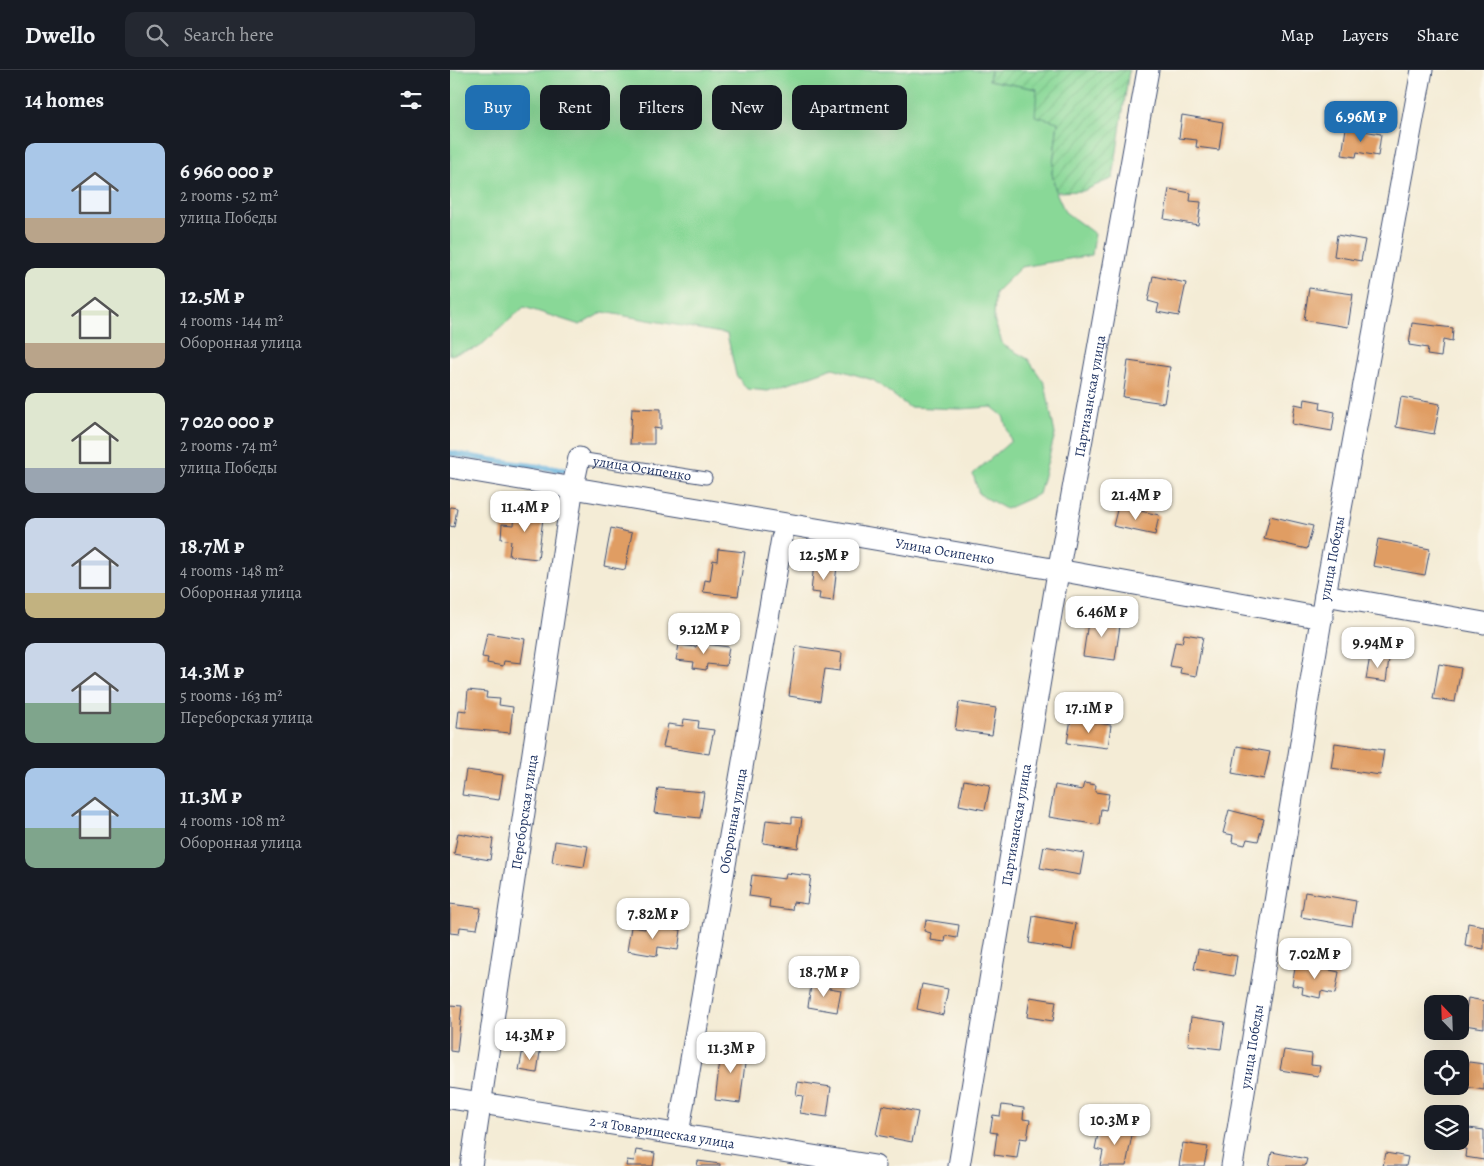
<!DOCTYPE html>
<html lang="en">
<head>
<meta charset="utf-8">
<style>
	body { margin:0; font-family:Alegreya,serif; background:#242831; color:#f1f3f6; height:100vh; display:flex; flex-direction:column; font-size:19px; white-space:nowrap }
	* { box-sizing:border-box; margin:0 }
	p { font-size:16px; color:#9ea1a6 }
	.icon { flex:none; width:28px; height:28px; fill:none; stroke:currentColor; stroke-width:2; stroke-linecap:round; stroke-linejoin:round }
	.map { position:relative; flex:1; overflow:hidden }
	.drawer { display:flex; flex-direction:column; background:#171b24; width:450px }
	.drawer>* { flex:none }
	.top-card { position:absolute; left:15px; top:15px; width:475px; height:45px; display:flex; gap:10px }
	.needle { width:32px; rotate:337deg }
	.controls { position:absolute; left:974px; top:925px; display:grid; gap:10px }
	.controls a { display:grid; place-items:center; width:45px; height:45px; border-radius:10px; background:#171b24; box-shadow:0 5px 20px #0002; font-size:25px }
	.price { position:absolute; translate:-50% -42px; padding:0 11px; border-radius:10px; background:#fff; color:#222; font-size:16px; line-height:32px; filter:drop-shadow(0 1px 2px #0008) }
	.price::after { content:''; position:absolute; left:50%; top:30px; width:15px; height:11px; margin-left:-8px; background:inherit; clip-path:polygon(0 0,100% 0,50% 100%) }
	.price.on { background:#1f6fb2; color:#fff }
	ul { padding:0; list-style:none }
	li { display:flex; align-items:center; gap:15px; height:125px; padding:0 25px }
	li span { display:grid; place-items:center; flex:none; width:140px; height:100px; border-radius:10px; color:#555 }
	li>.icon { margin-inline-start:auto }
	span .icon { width:60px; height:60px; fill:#fffc; stroke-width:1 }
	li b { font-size:21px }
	h2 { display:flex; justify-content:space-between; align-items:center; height:60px; padding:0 25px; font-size:21px }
	.chip { padding:0 18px; border-radius:10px; background:#171b24; box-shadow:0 5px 20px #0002; font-size:18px; line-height:45px }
	.chip.on { background:#1f6fb2; color:#fff }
	header { display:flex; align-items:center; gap:30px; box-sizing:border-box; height:70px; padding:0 25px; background:#171b24; border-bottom:1px solid #363941 }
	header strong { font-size:24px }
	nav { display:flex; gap:28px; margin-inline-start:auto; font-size:18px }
	.search { width:350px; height:45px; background:#242831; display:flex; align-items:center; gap:12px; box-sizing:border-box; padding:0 18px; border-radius:10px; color:#9ea1a6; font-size:19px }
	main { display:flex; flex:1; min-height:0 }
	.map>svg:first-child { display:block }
	.grass { fill:#89d897; stroke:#52847a }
	.garden { fill:url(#garden-furrows); stroke:#52847a }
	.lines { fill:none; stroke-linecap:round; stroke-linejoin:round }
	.stream { stroke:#63b1dd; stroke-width:6 }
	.building { fill:#e09d64 }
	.lane-casing { stroke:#3c4b70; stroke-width:13 }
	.street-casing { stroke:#3c4b70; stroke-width:23 }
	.lane { stroke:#fff; stroke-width:11 }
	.street { stroke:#fff; stroke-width:21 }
	.labels { text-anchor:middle; stroke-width:4; stroke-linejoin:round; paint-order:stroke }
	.street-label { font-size:14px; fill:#1b2f5e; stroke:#fbf7ec }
</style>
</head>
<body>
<header>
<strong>Dwello</strong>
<div class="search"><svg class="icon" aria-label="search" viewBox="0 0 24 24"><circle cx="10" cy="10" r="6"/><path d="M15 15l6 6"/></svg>Search here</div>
<nav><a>Map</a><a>Layers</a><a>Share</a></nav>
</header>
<main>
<section class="drawer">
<h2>14 homes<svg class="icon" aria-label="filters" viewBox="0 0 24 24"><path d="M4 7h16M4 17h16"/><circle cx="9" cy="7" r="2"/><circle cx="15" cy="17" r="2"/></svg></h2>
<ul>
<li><span style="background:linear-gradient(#a9c7e8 75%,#b9a48a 0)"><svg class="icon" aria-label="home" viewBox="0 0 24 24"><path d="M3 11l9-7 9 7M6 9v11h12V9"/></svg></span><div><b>6 960 000 ₽</b><p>2 rooms · 52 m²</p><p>улица Победы</p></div></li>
<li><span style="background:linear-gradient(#dfe7d0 75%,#b9a48a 0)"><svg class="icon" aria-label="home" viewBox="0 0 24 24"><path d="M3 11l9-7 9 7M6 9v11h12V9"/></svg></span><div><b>12.5M ₽</b><p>4 rooms · 144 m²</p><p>Оборонная улица</p></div></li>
<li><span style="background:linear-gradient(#dfe7d0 75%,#9aa5b1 0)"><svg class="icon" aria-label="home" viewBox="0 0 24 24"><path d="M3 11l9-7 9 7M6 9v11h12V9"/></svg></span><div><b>7 020 000 ₽</b><p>2 rooms · 74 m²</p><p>улица Победы</p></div></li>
<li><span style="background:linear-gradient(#c9d6e8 75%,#c2b280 0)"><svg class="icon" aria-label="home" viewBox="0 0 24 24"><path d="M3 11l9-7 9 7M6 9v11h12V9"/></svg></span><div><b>18.7M ₽</b><p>4 rooms · 148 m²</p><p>Оборонная улица</p></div></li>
<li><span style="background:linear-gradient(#c9d6e8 60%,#7fa58c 0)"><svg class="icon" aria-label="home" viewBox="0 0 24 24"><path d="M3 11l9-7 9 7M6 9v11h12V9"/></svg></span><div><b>14.3M ₽</b><p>5 rooms · 163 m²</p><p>Переборская улица</p></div></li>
<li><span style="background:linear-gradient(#a9c7e8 60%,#7fa58c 0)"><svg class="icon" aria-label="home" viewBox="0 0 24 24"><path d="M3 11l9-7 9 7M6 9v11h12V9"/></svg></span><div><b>11.3M ₽</b><p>4 rooms · 108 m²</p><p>Оборонная улица</p></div></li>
</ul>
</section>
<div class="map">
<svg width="1034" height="1096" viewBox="0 0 1034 1096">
	<defs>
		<pattern id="garden-furrows" width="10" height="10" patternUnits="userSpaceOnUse" patternTransform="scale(1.25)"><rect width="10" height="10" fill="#89d897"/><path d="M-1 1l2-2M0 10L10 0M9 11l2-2" fill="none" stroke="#76ba85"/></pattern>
	</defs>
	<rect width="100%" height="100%" fill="#fbf7ec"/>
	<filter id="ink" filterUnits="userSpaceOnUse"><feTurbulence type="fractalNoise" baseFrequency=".02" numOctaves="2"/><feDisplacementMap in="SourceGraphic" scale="10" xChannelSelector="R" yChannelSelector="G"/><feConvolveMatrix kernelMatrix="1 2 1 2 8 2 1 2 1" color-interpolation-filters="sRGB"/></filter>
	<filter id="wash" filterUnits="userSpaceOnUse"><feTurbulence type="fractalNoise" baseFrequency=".0096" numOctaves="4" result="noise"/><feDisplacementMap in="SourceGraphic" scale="20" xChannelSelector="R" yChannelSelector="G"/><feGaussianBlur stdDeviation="1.12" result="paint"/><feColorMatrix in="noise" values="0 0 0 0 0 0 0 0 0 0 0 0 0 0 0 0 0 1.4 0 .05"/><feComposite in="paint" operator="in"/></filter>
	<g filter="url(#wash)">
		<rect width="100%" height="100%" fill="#f4ecd6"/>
		<polygon class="grass" points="0,0 541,0 539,10 587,19 608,52 602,103 606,122 615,142 645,164 642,185 571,197 545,223 544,250 553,275 578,289 595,314 605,364 589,424 556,439 529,424 523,404 561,371 553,346 542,337 510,339 459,337 423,310 383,298 318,321 297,319 286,305 277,264 153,242 130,255 74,237 28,278 0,285"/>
		<polygon class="garden" points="541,0 679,0 663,108 633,121 606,122 602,103 608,52 585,46 587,19 539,10"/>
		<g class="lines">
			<path class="stream" d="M0,383C39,391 79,395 119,401"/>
		</g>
		<g id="blocks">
			<g class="building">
				<polygon points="732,45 773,52 769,80 746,77 747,70 729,68"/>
				<polygon points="896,58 931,64 928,86 907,82 906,87 892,85"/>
				<polygon points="719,119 741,123 740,131 751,132 748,155 714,149"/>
				<polygon points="887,165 915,170 911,191 884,186"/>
				<polygon points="703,206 736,213 729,246 707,242 709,234 698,231"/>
				<polygon points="859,218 903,224 898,257 854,250"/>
				<polygon points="962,253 1003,258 1002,272 993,270 991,287 977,285 978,278 959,275"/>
				<polygon points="678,291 720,297 714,333 673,327"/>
				<polygon points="951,327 990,334 984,364 946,357"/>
				<polygon points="855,329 871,332 870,339 885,342 882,361 842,354 845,334 854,336"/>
				<polygon points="182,338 211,339 211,359 204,358 204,374 180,374"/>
				<polygon points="668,436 709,445 705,465 663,456"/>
				<polygon points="0,437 7,438 4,457 0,456"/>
				<polygon points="66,437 94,440 88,489 59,486 61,471 51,469 52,454 64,455"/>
				<polygon points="820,446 863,456 857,479 814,469"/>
				<polygon points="161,458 182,463 175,500 154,496"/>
				<polygon points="928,469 980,479 975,505 923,496"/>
				<polygon points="268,479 295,482 288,526 253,522 255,510 260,511 263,490 267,491"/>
				<polygon points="364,493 387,496 383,531 369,529 370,523 361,522"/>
				<polygon points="639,545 671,549 665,590 633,586"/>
				<polygon points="37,563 75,569 71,593 54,591 53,596 37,593 38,588 32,587"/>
				<polygon points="734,564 753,567 746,606 730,603 731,598 720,596 725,572 732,573"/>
				<polygon points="247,573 279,577 276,596 257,594 256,600 243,598 244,592 226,590 229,575 246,577"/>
				<polygon points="346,576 392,583 390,601 375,599 370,631 339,626"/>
				<polygon points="920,586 939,589 936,612 916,609"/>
				<polygon points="989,594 1011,598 1005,632 983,629"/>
				<polygon points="18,620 37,622 36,628 50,629 49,635 63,637 60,663 7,658 9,640 16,641"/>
				<polygon points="509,632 546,638 542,665 505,660"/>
				<polygon points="234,649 249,651 248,658 264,660 259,684 213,677 218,654 233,656"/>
				<polygon points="621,649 661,655 658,678 617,673"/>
				<polygon points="885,673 934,680 930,705 881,698"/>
				<polygon points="787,676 820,682 814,709 782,703"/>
				<polygon points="16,700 53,705 49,730 12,725"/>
				<polygon points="514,710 540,715 535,740 509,735"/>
				<polygon points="634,713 646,715 645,722 659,724 656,740 651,739 649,755 599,747 605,715 632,720"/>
				<polygon points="208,718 254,722 250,748 204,743"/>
				<polygon points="779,740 814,749 808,771 797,769 795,775 782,772 783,765 773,763"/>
				<polygon points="342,747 352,748 348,778 313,773 316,750 342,753"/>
				<polygon points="8,763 43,769 40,790 4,784"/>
				<polygon points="105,771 138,776 134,797 102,792"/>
				<polygon points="594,776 634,783 630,805 590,798"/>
				<polygon points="336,803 361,806 357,834 343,832 342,840 319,837 320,829 299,826 302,805 335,809"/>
				<polygon points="855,822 906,831 902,856 851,847"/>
				<polygon points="0,834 31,838 27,859 10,857 9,864 0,863"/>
				<polygon points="583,846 626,854 622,880 579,873"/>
				<polygon points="476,850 509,855 507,868 496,866 495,872 480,870 481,863 474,861"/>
				<polygon points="1018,853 1034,856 1034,879 1015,876"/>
				<polygon points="196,855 231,860 228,880 208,877 207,886 177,881 181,857 195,859"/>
				<polygon points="748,879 787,886 784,906 744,899"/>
				<polygon points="846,893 889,902 885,924 871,921 870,928 852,924 853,917 842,915"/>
				<polygon points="472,914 498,919 493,945 467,939"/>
				<polygon points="361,915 391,920 387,942 358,937"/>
				<polygon points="580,927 606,931 603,951 577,947"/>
				<polygon points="1018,928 1034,931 1034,958 1014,955"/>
				<polygon points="0,935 12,936 7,982 0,981"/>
				<polygon points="741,947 775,952 771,979 738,975"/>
				<polygon points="272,975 297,978 290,1033 265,1030"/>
				<polygon points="73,979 90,982 87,1003 69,1000"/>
				<polygon points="834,980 862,984 861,995 870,996 868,1006 830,1000"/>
				<polygon points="1019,992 1034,994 1034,1020 1016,1017"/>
				<polygon points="348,1012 381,1017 377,1047 350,1043 353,1026 346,1025"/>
				<polygon points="432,1035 468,1042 462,1072 426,1065"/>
				<polygon points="552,1035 574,1038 573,1049 580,1050 577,1069 570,1068 567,1088 544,1085 547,1063 540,1062 543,1045 550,1046"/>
				<polygon points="658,1055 683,1060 676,1096 650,1096 653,1081 645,1079 648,1064 656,1066"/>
				<polygon points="1019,1058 1034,1060 1034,1090 1015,1087 1016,1079 1008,1078 1010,1064 1018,1065"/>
				<polygon points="733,1073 758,1077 754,1096 729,1096"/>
				<polygon points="186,1080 205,1083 203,1096 176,1096 177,1090 184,1091"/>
				<polygon points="822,1082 857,1089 855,1096 819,1096"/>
				<polygon points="936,1083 958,1087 956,1096 933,1096"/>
				<polygon points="248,1091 270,1094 270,1096 247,1096"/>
			</g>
		</g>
	</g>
	<g filter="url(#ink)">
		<use href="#blocks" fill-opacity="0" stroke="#3c4b70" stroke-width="1"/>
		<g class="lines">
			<g class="lane-casing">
				<g id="lane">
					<path id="s1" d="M129,388L256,408"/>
				</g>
			</g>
			<g class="street-casing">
				<g id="street">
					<path id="s2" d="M0,397L608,500L872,548"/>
					<polyline points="875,525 1034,553"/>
					<path id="s3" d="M0,1028L425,1096"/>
					<path id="s4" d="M228,1064L332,468"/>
					<path id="s5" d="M21,1096L123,416L129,388"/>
					<path id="s6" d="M509,1096L606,514L698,0"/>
					<path id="s7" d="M782,1096L875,525L972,0"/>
				</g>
			</g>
			<use href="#lane" class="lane"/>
			<use href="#street" class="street"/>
		</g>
	</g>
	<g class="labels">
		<g class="street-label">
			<text dy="5" stroke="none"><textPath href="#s6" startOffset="781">Партизанская улица</textPath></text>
			<text dy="5" stroke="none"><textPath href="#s1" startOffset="64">улица Осипенко</textPath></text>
			<text dy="5" stroke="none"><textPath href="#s2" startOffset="502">Улица Осипенко</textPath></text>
			<text dy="5" stroke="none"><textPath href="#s7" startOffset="616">улица Победы</textPath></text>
			<text dy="5" stroke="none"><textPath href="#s5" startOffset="358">Переборская улица</textPath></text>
			<text dy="5" stroke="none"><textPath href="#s4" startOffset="318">Оборонная улица</textPath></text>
			<text dy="5" stroke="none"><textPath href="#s6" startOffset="346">Партизанская улица</textPath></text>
			<text dy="5" stroke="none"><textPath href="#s7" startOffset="121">улица Победы</textPath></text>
			<text dy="5" stroke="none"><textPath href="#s3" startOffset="215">2-я Товарищеская улица</textPath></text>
		</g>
	</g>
</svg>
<div class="controls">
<a><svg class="needle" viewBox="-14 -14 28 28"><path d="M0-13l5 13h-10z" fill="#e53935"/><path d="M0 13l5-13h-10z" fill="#9ea1a6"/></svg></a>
<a><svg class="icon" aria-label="locate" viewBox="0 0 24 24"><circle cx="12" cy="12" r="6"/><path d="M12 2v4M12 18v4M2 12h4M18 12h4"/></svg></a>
<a><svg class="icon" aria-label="layers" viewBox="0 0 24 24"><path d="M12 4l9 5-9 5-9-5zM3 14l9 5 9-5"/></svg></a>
</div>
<b class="price on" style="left:911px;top:73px">6.96M ₽</b>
<b class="price" style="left:686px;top:451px">21.4M ₽</b>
<b class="price" style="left:75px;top:463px">11.4M ₽</b>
<b class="price" style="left:374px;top:511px">12.5M ₽</b>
<b class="price" style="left:652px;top:568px">6.46M ₽</b>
<b class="price" style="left:254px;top:585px">9.12M ₽</b>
<b class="price" style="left:928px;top:599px">9.94M ₽</b>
<b class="price" style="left:639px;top:664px">17.1M ₽</b>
<b class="price" style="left:203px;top:870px">7.82M ₽</b>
<b class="price" style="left:865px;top:910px">7.02M ₽</b>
<b class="price" style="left:374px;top:928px">18.7M ₽</b>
<b class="price" style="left:80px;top:991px">14.3M ₽</b>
<b class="price" style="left:281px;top:1004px">11.3M ₽</b>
<b class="price" style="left:665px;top:1076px">10.3M ₽</b>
<div class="top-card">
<a class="chip on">Buy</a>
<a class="chip">Rent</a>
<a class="chip">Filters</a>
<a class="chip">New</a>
<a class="chip">Apartment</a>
</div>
</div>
</main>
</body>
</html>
